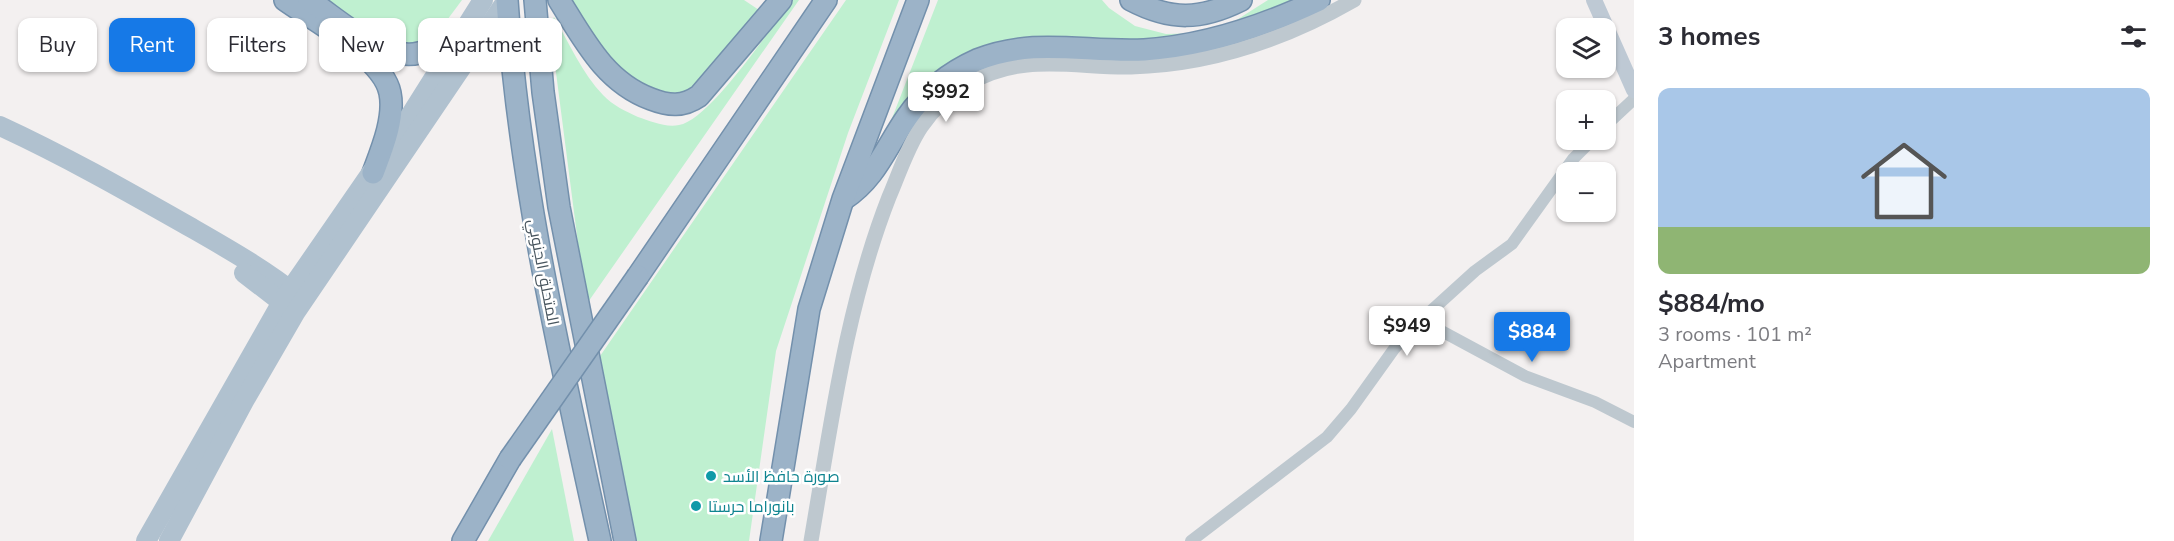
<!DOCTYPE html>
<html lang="en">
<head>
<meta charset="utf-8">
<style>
	body { margin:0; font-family:"Nunito Sans",Cairo,sans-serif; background:#f7f7f7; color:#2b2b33; height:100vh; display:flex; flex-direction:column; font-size:22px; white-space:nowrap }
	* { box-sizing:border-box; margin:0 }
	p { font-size:20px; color:#7c7c81 }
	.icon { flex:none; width:33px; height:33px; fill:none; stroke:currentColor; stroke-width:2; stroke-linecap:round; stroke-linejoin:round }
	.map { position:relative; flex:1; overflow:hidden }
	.side { display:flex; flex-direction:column; background:#fff; width:540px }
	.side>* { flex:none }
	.top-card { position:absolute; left:18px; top:18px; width:570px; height:54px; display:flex; gap:12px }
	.controls { position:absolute; left:1556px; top:18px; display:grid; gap:12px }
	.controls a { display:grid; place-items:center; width:60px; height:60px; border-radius:12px; background:#fff; box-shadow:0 2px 4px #0004; font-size:30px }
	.price { position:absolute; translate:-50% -51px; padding:0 14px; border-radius:6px; background:#fff; color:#222; font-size:20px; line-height:39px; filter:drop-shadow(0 2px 3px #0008) }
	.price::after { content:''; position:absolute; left:50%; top:36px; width:18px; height:14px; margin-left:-9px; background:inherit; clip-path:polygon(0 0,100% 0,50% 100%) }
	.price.selected { background:#1679e7; color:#fff }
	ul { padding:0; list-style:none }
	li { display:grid; align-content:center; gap:12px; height:318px; padding:0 24px }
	li span { display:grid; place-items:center; height:186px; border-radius:12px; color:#555 }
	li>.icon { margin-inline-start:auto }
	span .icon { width:108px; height:108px; fill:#fffc; stroke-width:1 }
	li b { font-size:26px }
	h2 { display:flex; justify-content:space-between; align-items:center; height:72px; padding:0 24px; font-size:26px }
	.tag { padding:0 21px; border-radius:12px; background:#fff; box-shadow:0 2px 4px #0004; font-size:21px; line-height:54px }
	.tag.selected { background:#1679e7; color:#fff }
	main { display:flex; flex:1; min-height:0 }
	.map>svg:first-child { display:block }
	.green { fill:#bff0d0 }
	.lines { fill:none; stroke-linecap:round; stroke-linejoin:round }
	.trunk-casing { stroke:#7390ac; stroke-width:24 }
	.minor { stroke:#bec8cf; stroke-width:12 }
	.tertiary { stroke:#bec8cf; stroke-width:15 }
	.secondary { stroke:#bec9d4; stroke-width:16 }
	.primary { stroke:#b0c1cf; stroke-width:20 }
	.trunk { stroke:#9cb3c8; stroke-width:21 }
	.trunk-bridge-casing { stroke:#7390ac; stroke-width:24; stroke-linecap:butt }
	.trunk-bridge { stroke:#9cb3c8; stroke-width:21 }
	.culture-dot { fill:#0f9aa8; stroke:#fff; stroke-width:2 }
	.labels { text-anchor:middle; stroke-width:5; stroke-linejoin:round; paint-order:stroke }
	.street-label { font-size:16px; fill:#48555e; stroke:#fff }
	.culture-label { font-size:16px; fill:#0d838f; stroke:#fff; text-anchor:start }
</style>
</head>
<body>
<main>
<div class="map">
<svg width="1634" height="541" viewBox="0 0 1634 541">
	<rect width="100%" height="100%" fill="#f3f0f0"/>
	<g class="green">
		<polygon points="307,0 462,0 427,47 412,53"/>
		<polygon points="568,0 744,0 762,12 729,55 675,105 619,81"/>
		<path d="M792,0H799L586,305L550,26L554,17C569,43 582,73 603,95C612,105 627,112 638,117C650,121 666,128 679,125C710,120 771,27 792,0Z"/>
		<polygon points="846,0 899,0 848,133 776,351 749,541 635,541 598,359"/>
		<polygon points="938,0 1102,0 1109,8 1135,26 1166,34 1201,33 1227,26 1268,0 1318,0 1204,43 1034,45 887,131"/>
		<polygon points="552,429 574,541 488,541"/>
	</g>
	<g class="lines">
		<g class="trunk-casing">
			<g id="trunk">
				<path d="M285,0C314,21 383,57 390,93C395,118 382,149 373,173"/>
				<path d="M309,0C338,19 383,62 419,53C432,50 444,42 458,38"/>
				<path d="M507,0C519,183 561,362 600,541"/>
				<polyline points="535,0 543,92 559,207 625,541"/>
				<path d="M559,0C584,40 605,82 651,99C669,106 683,107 699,96L781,0"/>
				<path d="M1131,0C1171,21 1201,20 1241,0"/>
				<path d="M844,199C876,178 886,147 907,117C924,92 950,72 977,60C1034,37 1086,53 1144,50C1205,46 1264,26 1319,0"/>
				<polyline points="638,276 826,0"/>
				<polyline points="463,541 510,459"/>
				<polyline points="771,541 809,309 843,199 918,0"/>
			</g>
		</g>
		<g class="minor">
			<polyline points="1605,126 1634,99"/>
			<polyline points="1421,320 1525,376 1595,402 1634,422"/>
			<polyline points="1191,541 1327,437 1351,409 1394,349 1421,320 1475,271 1512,244 1573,159 1592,140"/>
		</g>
		<path class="tertiary" d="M811,541C831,425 846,307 889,197C899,174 907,148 921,127C945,92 985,69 1027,65C1061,61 1097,68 1131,67C1211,65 1286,39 1354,0"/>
		<polyline class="secondary" points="1594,0 1634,90"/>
		<g class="primary">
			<path d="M0,126C63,155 123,189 183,223C223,246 263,268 299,297"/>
			<polyline points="244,273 292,310"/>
			<polyline points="146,541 282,302 403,127 483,0"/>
			<polyline points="169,541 244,401 295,313 507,0"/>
		</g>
		<use href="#trunk" class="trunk"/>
		<g class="trunk-bridge-casing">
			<polyline id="trunk-bridge" points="510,459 638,276"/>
		</g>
		<use href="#trunk-bridge" class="trunk-bridge"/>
	</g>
	<g class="culture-dot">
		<circle cx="711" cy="476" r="6"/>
		<circle cx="696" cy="506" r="6"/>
	</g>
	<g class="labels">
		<g class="street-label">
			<text transform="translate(544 272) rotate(79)" y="6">المتحلق الجنوبي</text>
		</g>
		<g class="culture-label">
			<text x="723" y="482">صورة حافظ الأسد</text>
			<text x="708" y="512">بانوراما حرستا</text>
		</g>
	</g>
</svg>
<div class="controls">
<a><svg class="icon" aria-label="layers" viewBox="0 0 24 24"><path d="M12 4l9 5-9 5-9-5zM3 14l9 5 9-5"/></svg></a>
<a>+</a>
<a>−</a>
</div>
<b class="price" style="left:946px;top:123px">$992</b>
<b class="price" style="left:1407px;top:357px">$949</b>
<b class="price selected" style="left:1532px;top:363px">$884</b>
<div class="top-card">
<a class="tag">Buy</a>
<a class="tag selected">Rent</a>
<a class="tag">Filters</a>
<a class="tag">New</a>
<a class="tag">Apartment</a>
</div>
</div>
<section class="side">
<h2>3 homes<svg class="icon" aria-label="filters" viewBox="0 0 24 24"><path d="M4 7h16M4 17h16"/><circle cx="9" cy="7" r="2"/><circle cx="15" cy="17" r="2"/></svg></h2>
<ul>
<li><span style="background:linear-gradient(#a9c7e8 75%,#8fb573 0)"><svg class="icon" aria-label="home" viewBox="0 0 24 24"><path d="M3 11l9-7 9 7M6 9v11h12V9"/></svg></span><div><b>$884/mo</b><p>3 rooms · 101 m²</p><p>Apartment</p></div></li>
</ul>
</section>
</main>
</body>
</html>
